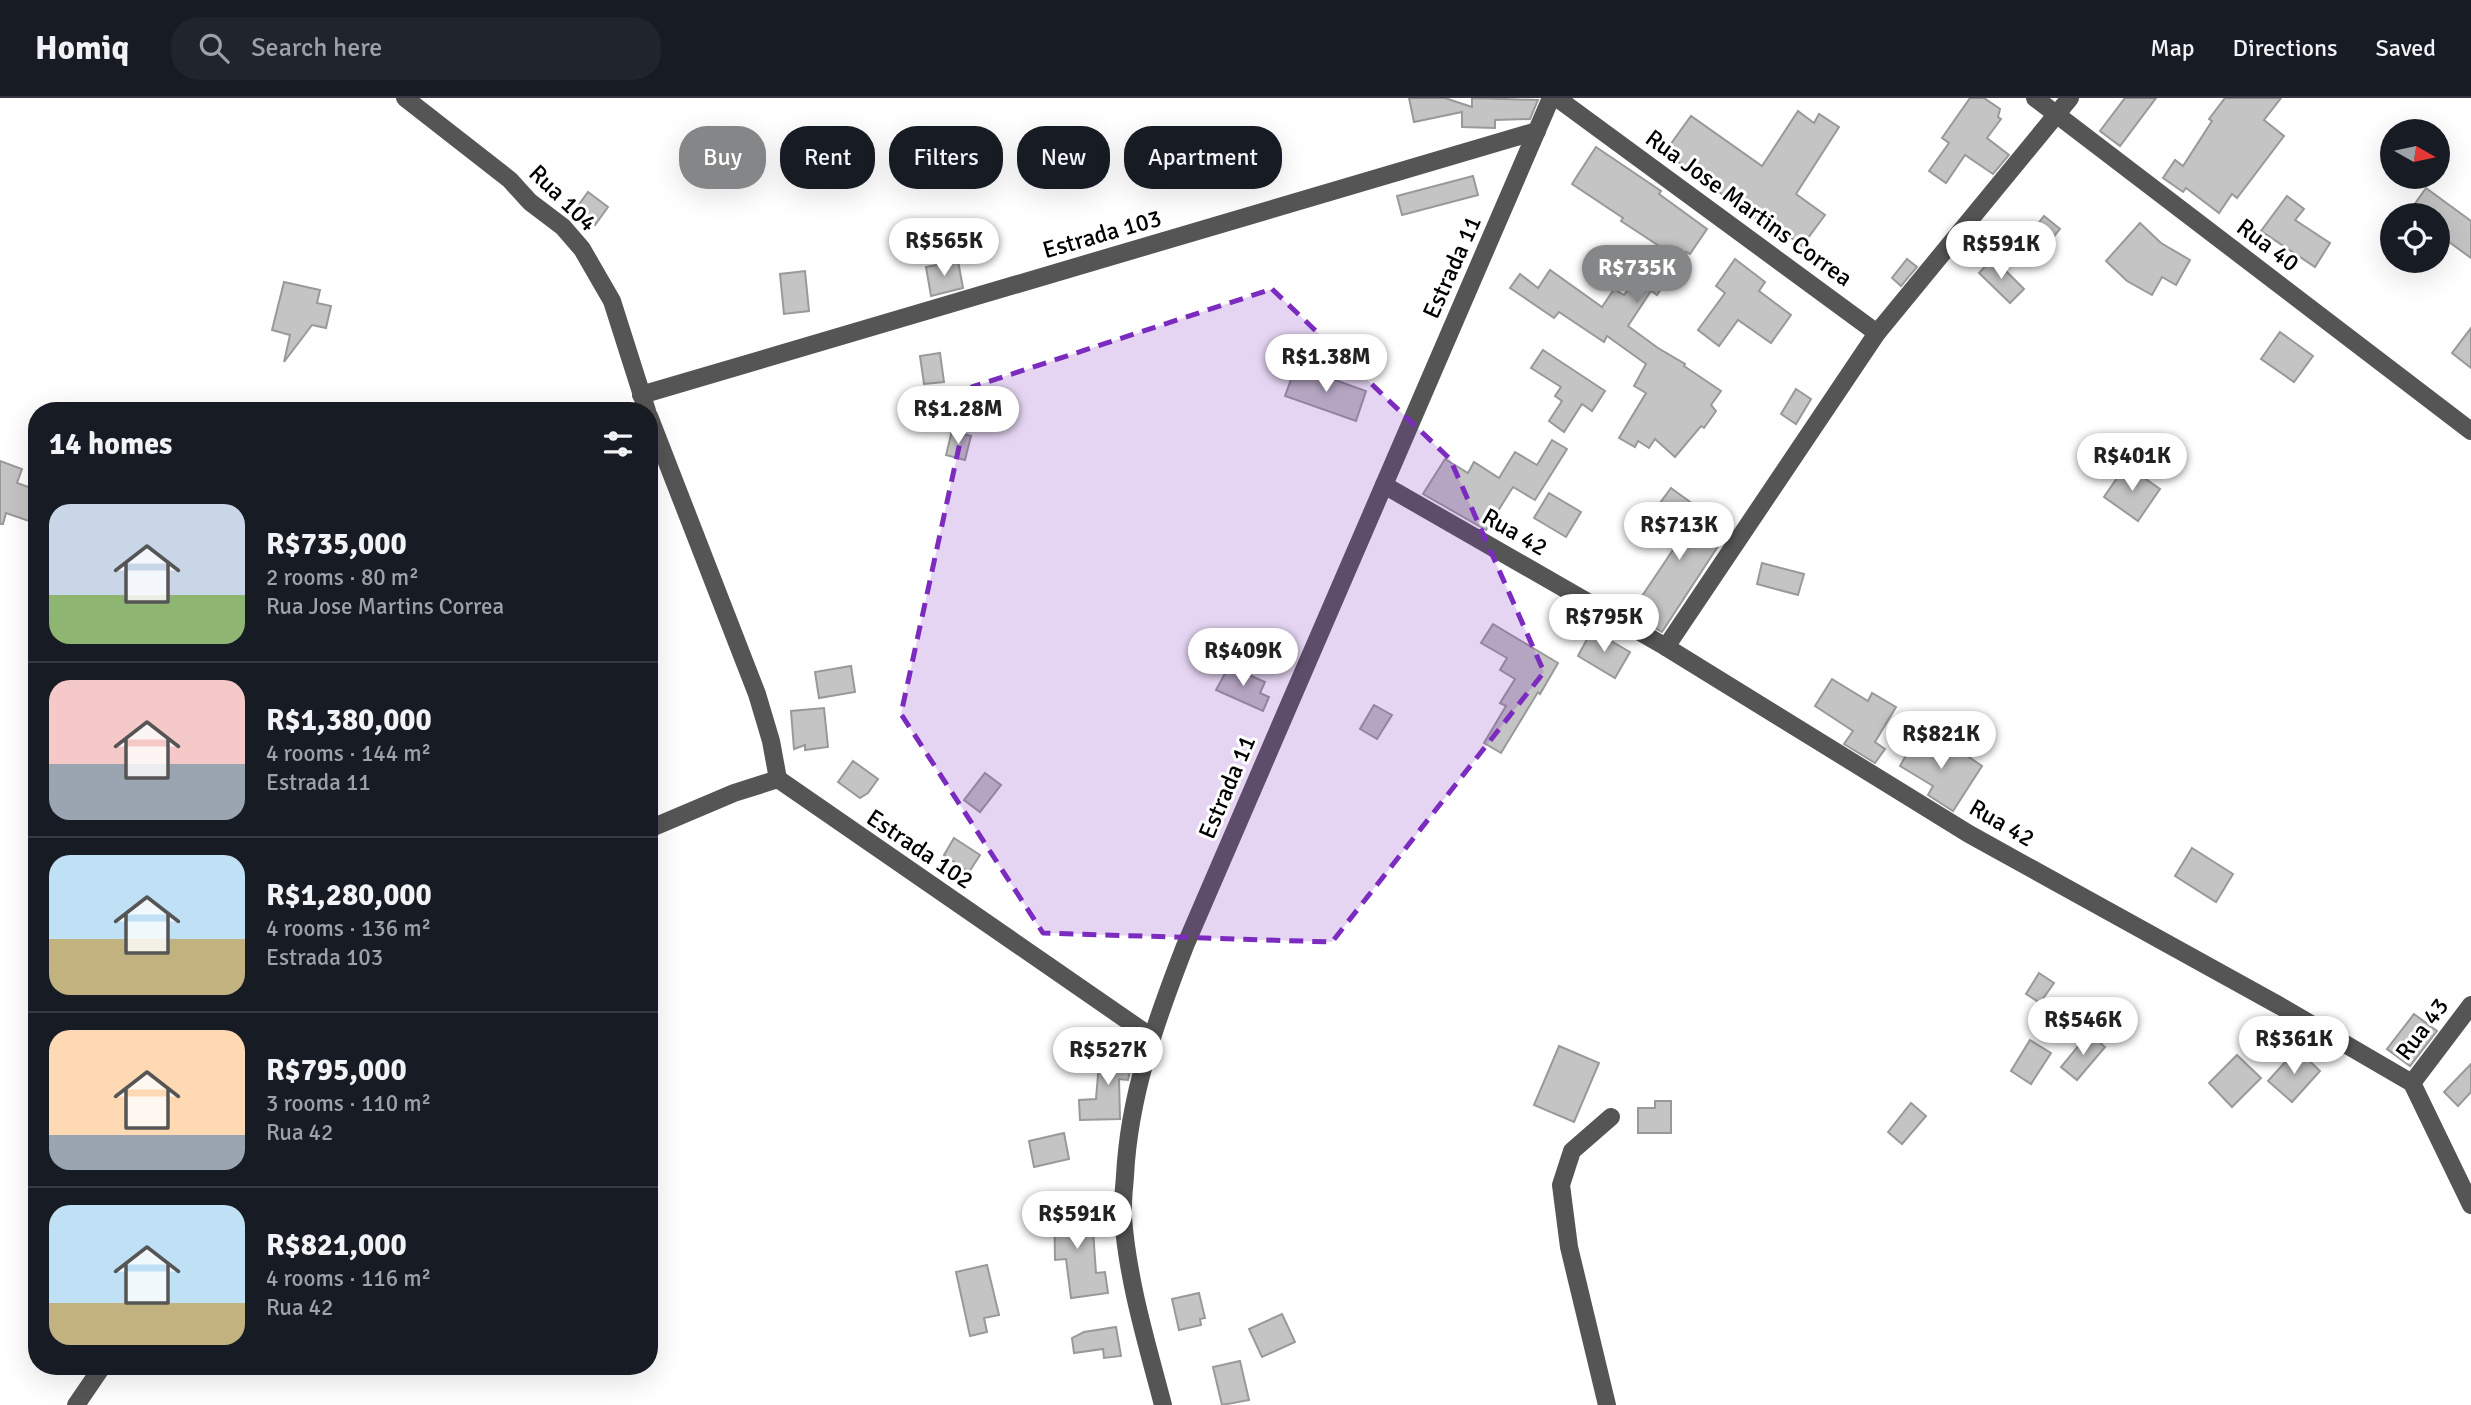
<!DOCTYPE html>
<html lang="en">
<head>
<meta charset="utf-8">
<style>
	body { margin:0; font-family:Signika,sans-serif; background:#20242c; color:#f1f3f6; height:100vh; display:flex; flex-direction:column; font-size:26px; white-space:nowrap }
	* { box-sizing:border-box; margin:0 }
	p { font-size:23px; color:#9ea1a6 }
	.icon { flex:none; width:38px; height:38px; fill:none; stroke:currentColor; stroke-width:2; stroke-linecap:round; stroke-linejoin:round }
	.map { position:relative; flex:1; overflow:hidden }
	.panel { position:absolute; left:28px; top:304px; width:630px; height:973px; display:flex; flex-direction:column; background:#171b24; border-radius:28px; box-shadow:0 7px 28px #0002 }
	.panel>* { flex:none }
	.guide { position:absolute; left:679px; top:28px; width:665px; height:63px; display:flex; gap:14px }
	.needle { width:46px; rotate:99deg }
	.buttons { position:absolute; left:2380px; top:21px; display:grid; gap:14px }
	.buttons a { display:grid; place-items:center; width:70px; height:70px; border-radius:50%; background:#171b24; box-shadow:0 7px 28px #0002; font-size:35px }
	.price { position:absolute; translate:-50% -60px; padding:0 16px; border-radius:24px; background:#fff; color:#222; font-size:23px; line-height:46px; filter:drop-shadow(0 2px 4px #0008) }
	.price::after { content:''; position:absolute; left:50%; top:42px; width:21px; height:16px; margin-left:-10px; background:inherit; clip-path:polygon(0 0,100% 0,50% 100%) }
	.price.on { background:#858687; color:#fff }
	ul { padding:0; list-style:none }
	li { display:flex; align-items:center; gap:21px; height:175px; padding:0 21px }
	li+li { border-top:2px solid #363941 }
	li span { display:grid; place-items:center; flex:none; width:196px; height:140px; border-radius:21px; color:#555 }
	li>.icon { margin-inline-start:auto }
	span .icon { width:84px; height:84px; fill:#fffc; stroke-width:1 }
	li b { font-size:30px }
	h2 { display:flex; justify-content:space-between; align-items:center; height:84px; padding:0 21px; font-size:30px }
	.tag { padding:0 24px; border-radius:28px; background:#171b24; box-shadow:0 7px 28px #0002; font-size:24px; line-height:63px }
	.tag.on { background:#858687; color:#fff }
	header { display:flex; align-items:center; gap:42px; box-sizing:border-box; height:98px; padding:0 35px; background:#171b24; border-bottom:2px solid #363941 }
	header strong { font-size:33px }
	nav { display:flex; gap:38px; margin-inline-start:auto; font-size:24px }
	.search { width:490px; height:63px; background:#20242c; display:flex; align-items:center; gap:18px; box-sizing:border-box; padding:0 24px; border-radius:28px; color:#9ea1a6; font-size:26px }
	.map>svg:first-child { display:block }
	.building { fill:#c4c4c4; stroke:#999; stroke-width:2 }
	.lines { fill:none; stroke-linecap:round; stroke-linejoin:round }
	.minor { stroke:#555; stroke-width:18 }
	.marked { fill:#7b2cbf; fill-opacity:0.2; stroke:#7b2cbf; stroke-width:5; stroke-dasharray:14 9; stroke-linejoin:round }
	.labels { text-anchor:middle; stroke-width:6; stroke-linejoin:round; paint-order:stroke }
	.street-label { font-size:24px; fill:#000; stroke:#fff }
</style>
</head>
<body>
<header>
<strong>Homiq</strong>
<div class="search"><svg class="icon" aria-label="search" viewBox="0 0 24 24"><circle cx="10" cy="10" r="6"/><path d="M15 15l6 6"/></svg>Search here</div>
<nav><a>Map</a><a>Directions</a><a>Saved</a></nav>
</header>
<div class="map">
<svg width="2471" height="1307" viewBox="0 0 2471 1307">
	<rect width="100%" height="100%" fill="#fff"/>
	<g class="building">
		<polygon points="1409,0 1445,0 1472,9 1472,0 1538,2 1530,21 1495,22 1495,30 1462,29 1462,14 1414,24"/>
		<polygon points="1970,0 1984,0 2000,11 1998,19 2001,21 1987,40 2009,57 1993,76 1965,57 1946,85 1929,73 1949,45 1942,40"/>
		<polygon points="2125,0 2156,0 2120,48 2100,33"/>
		<polygon points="2225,0 2281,0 2264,22 2284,38 2237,100 2232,96 2219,115 2186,90 2183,94 2163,80 2175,62 2183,68 2212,23 2209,21"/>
		<polygon points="1798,13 1814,25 1819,16 1839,29 1796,96 1825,117 1802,148 1769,123 1766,127 1746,114 1665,54 1691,18 1762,68"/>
		<polygon points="1596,49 1661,93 1659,96 1707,131 1690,156 1686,154 1657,197 1651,193 1628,228 1658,250 1685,266 1684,268 1721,293 1711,307 1716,313 1704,330 1701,328 1675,359 1655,341 1649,350 1638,343 1635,349 1619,340 1646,295 1634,288 1646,266 1607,238 1604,244 1559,214 1554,220 1510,190 1520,176 1538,190 1550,172 1602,209 1614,191 1624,197 1659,148 1621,123 1623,120 1572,86"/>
		<polygon points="1473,78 1478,97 1402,117 1397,98"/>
		<polygon points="2426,90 2471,123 2471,160 2438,136 2438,117 2407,117"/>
		<polygon points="588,94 608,109 595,127 575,112"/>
		<polygon points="2287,98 2304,111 2295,122 2330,145 2315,169 2261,133"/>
		<polygon points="2044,118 2060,131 2041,154 2026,141"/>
		<polygon points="2140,125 2161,145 2190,162 2176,187 2162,179 2152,197 2127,183 2106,163"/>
		<polygon points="1993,160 2024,191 2010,205 1979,175"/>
		<polygon points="1735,161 1765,184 1759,193 1791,217 1771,245 1738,222 1719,248 1698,232 1725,195 1716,188"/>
		<polygon points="1907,161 1917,169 1901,188 1892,180"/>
		<polygon points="958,163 963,190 931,198 926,169"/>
		<polygon points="805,173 809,213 784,216 780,176"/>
		<polygon points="284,184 320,192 317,205 331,208 326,230 312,227 284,264 290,237 272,232"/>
		<polygon points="2471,230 2471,270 2452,255"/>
		<polygon points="2280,234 2313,258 2294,284 2261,261"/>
		<polygon points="1543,252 1605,293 1592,313 1582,306 1564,334 1549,323 1562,303 1555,298 1561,289 1531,270"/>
		<polygon points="940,255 944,284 924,286 920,258"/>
		<polygon points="1296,268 1366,293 1356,323 1285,298"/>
		<polygon points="1796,291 1811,301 1796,326 1781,316"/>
		<polygon points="952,333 971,338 965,362 946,357"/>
		<polygon points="1552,342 1567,351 1535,402 1513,389 1486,432 1423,396 1445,361 1468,375 1474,364 1499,380 1515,354 1537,367"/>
		<polygon points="0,363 22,371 17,385 37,392 37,400 29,423 6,415 3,426 0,426"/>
		<polygon points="2126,367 2160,391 2138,423 2104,399"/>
		<polygon points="1671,390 1697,409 1693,415 1726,436 1662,534 1640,521 1646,512 1634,510 1687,431 1657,409"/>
		<polygon points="1549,395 1581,414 1566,439 1534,420"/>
		<polygon points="1762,465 1804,476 1798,497 1757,486"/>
		<polygon points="1493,526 1558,565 1540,596 1538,594 1501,655 1484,645 1506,608 1500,605 1515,581 1500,572 1507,560 1481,545"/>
		<polygon points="1592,532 1630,554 1615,580 1578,558"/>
		<polygon points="851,568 855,594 819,600 815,574"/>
		<polygon points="1229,568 1265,584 1260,595 1269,599 1263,613 1216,592"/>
		<polygon points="1832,581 1868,603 1872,595 1896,609 1875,644 1885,651 1875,665 1844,646 1853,633 1815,608"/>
		<polygon points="1374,607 1392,617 1377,641 1360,631"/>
		<polygon points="824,610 828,649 805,652 805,647 794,651 791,613"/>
		<polygon points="1918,636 1953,657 1957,651 1982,668 1953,713 1928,697 1933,688 1900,668"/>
		<polygon points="853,663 878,681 868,695 860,700 838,684"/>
		<polygon points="985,675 1001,687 980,714 964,702"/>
		<polygon points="954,740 980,757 969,774 944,757"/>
		<polygon points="2192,750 2233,776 2216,804 2175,778"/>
		<polygon points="2039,875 2054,885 2040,905 2026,896"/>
		<polygon points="2414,916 2437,933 2410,968 2387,951"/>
		<polygon points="2089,935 2105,949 2077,982 2061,969"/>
		<polygon points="2030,942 2051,955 2031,986 2011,973"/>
		<polygon points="1559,948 1599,965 1574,1024 1534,1007"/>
		<polygon points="2297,951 2320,973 2292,1004 2268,983"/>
		<polygon points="1100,953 1134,956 1128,982 1119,981 1120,1021 1080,1022 1079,1002 1096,1001"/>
		<polygon points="2237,957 2261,980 2232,1009 2209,985"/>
		<polygon points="2471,966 2471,994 2458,1008 2444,994"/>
		<polygon points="1655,1003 1671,1003 1671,1035 1638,1035 1638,1010 1655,1010"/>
		<polygon points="1911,1005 1926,1018 1902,1046 1888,1034"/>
		<polygon points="1064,1035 1069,1061 1034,1069 1029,1043"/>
		<polygon points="1054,1097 1075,1097 1074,1133 1093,1132 1096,1175 1105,1174 1108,1195 1071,1200 1066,1161 1055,1162"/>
		<polygon points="987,1167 999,1217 984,1220 987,1234 970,1238 956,1174"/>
		<polygon points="1199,1195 1205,1220 1200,1221 1201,1227 1179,1232 1172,1201"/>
		<polygon points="1282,1216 1295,1244 1262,1259 1249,1231"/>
		<polygon points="1116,1229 1121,1258 1104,1260 1103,1251 1074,1255 1072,1240 1084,1234"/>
		<polygon points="1240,1263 1249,1302 1222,1307 1213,1269"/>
	</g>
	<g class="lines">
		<g class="minor">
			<polyline points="405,0 510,82 530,104 563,129 582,151 612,203 647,313"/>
			<polyline points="1557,0 1877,235"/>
			<polyline points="2035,0 2471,333"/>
			<polyline points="641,297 1537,33"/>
			<polyline points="649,318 757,596 771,643 778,681"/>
			<polyline points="1384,387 1666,549 1969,736 2280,908 2412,985 2471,1107"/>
			<polyline points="1666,549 1877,235 2070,0"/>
			<polyline points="778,681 1150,938"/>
			<polyline points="649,731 734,695 778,681"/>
			<polyline points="2412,985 2471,907"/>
			<polyline points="76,1307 102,1269"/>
			<path d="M1163,1307C1147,1246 1128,1184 1123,1120C1122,1106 1124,1092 1125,1078C1129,997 1156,923 1185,848L1551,0"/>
			<polyline points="1607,1307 1569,1149 1561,1087 1572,1053 1611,1019"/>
		</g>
	</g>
	<path class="marked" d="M1272,191L1450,361L1544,574L1332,844L1043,835L901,616L972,289Z"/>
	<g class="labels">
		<g class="street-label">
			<text transform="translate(563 100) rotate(44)" y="8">Rua 104</text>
			<text transform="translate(1749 110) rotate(36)" y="8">Rua Jose Martins Correa</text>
			<text transform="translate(1102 136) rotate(-16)" y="8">Estrada 103</text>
			<text transform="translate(2268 147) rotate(37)" y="8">Rua 40</text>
			<text transform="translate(1452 169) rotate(-66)" y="8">Estrada 11</text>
			<text transform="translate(1515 434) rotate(30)" y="8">Rua 42</text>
			<text transform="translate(1227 689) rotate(-67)" y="8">Estrada 11</text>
			<text transform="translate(2002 725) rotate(30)" y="8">Rua 42</text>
			<text transform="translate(920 751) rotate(34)" y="8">Estrada 102</text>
			<text transform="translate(2422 931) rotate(-53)" y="8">Rua 43</text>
		</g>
	</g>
</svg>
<div class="buttons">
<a><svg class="needle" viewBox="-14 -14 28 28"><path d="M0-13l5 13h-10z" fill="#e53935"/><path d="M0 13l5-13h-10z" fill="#9ea1a6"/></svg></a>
<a><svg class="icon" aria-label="locate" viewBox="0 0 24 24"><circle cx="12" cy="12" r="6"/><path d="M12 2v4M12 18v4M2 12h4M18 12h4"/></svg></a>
</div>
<b class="price" style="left:944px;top:180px">R$565K</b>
<b class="price" style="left:2001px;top:183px">R$591K</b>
<b class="price on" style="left:1637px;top:207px">R$735K</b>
<b class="price" style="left:1326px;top:296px">R$1.38M</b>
<b class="price" style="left:958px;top:348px">R$1.28M</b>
<b class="price" style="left:2132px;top:395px">R$401K</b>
<b class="price" style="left:1679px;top:464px">R$713K</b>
<b class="price" style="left:1604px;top:556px">R$795K</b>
<b class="price" style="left:1243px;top:590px">R$409K</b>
<b class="price" style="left:1941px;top:673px">R$821K</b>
<b class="price" style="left:2083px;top:959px">R$546K</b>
<b class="price" style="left:2294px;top:978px">R$361K</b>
<b class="price" style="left:1108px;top:989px">R$527K</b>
<b class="price" style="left:1077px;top:1153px">R$591K</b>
<div class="guide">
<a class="tag on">Buy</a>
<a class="tag">Rent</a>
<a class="tag">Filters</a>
<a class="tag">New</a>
<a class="tag">Apartment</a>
</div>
<section class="panel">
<h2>14 homes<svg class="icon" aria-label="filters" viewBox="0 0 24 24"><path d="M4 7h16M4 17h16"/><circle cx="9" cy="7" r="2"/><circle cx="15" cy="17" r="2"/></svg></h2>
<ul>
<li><span style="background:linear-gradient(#c9d6e8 65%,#8fb573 0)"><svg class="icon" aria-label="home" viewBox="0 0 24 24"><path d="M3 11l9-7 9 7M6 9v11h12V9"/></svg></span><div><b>R$735,000</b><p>2 rooms · 80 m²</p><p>Rua Jose Martins Correa</p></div></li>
<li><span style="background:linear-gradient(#f6c9c9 60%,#9aa5b1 0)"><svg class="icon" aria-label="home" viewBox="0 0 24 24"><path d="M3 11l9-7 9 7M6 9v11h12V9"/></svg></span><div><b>R$1,380,000</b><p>4 rooms · 144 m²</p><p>Estrada 11</p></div></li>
<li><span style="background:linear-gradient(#bfe0f5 60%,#c2b280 0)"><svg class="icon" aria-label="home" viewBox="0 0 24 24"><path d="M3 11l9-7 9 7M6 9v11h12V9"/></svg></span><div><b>R$1,280,000</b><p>4 rooms · 136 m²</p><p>Estrada 103</p></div></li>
<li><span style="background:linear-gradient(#ffd9b3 75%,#9aa5b1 0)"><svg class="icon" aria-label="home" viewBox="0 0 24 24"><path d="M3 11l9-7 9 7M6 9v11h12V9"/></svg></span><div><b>R$795,000</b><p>3 rooms · 110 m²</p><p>Rua 42</p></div></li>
<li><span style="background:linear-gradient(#bfe0f5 70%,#c2b280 0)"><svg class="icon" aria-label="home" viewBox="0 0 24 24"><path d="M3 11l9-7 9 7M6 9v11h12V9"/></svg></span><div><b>R$821,000</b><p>4 rooms · 116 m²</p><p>Rua 42</p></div></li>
</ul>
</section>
</div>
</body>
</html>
